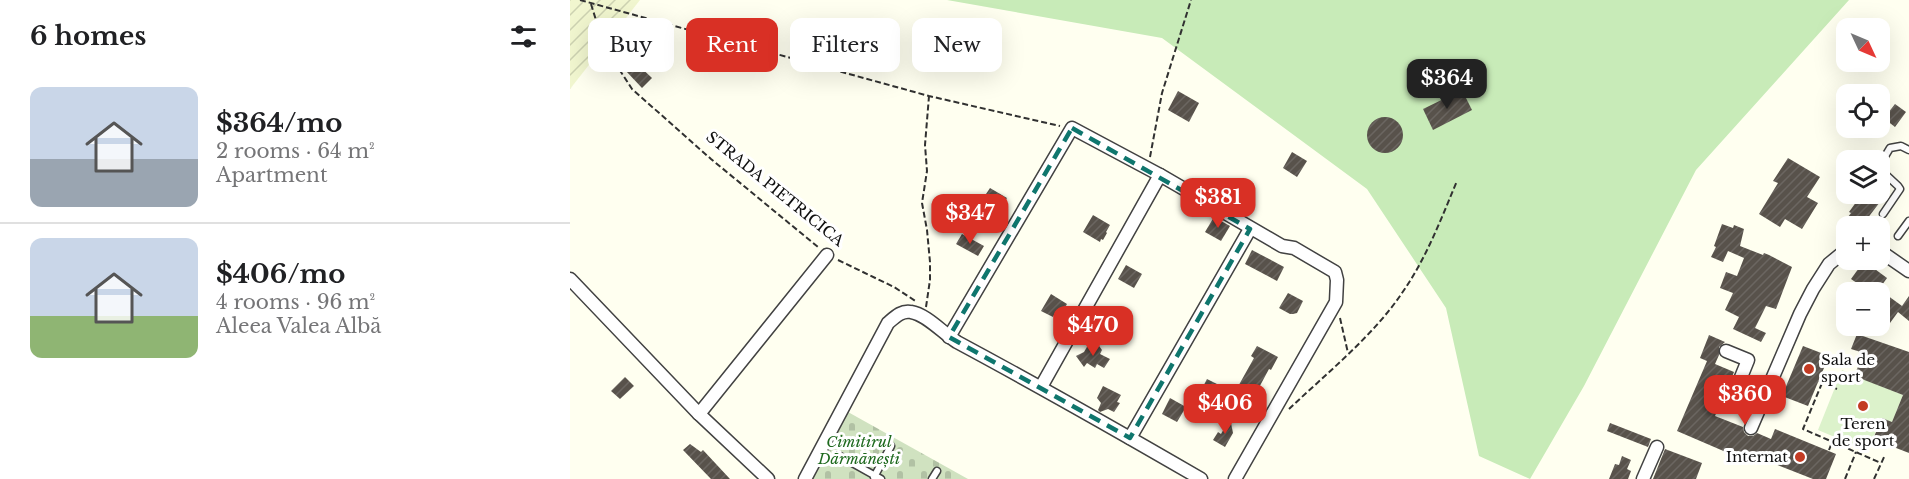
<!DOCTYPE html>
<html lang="en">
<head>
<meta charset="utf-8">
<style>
	body { margin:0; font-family:"Libre Baskerville",serif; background:#f6f6f6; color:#202124; height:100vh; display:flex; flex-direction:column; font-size:22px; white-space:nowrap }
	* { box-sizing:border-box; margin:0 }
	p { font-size:20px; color:#757577 }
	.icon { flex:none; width:33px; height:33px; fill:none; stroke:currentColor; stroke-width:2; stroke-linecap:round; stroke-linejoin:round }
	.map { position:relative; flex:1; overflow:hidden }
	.panel { display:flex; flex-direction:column; background:#fff; width:570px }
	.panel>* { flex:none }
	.top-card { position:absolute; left:18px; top:18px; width:570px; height:54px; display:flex; gap:12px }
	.needle { width:39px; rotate:134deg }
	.fabs { position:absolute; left:1266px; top:18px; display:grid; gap:12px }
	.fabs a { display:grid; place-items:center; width:54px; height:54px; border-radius:12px; background:#fff; box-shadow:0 6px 24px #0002; font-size:30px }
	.price { position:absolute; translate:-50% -51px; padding:0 14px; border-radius:12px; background:#d93025; color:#fff; font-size:20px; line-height:39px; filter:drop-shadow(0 2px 3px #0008) }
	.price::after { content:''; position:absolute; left:50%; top:36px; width:18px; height:14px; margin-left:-9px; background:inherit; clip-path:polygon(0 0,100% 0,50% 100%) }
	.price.current { background:#222; color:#fff }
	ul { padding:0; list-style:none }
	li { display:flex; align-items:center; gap:18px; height:150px; padding:0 30px }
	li+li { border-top:2px solid #e0e0e0 }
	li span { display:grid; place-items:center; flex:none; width:168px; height:120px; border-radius:12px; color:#555 }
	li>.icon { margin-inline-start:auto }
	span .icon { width:72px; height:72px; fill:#fffc; stroke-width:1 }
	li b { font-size:26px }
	h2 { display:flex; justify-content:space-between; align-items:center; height:72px; padding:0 30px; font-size:26px }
	.tag { padding:0 21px; border-radius:12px; background:#fff; box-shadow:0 6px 24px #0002; font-size:21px; line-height:54px }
	.tag.current { background:#d93025; color:#fff }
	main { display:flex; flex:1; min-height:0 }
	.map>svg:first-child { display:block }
	.farmland { fill:url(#farmland-furrows) }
	.grass { fill:#c8ebb8 }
	.cemetery { fill:url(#cemetery-stones) }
	.pitch { fill:#dcf2cb }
	.building { fill:url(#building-hatch) }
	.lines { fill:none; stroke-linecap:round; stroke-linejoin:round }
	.service-casing { stroke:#424242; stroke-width:9 }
	.minor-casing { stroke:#424242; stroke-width:15 }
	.path { stroke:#313131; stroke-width:2; stroke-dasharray:6 3; stroke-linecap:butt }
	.service { stroke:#fff; stroke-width:6 }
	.minor { stroke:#fff; stroke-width:12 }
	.marked { fill:none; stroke:#0f766e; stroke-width:4.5; stroke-dasharray:12 8; stroke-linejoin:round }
	.poi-dot { fill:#c33b23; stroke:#fff; stroke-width:2 }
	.labels { text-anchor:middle; stroke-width:6; stroke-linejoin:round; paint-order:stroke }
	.street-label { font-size:15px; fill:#0f0f0f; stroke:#fff }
	.poi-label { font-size:15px; fill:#0f0f0f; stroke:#fff; text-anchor:start }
	.park-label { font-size:15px; font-style:italic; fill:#1d691d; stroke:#fff }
</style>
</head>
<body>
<main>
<section class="panel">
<h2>6 homes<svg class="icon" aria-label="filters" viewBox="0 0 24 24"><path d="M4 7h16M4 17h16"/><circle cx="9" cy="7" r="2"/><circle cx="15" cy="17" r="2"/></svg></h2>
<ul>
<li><span style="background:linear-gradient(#c9d6e8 60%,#9aa5b1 0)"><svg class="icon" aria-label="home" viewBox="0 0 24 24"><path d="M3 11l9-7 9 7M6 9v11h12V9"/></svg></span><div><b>$364/mo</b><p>2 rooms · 64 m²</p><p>Apartment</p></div></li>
<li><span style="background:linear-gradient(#c9d6e8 65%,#8fb573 0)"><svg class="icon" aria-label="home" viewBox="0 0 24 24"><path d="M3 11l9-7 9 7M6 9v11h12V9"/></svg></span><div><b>$406/mo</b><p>4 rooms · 96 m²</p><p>Aleea Valea Albă</p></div></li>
</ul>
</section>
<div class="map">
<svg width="1339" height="479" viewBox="0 0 1339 479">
	<defs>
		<pattern id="farmland-furrows" width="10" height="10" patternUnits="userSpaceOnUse" patternTransform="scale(1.5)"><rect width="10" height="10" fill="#f1f6cf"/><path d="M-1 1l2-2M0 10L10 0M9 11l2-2" fill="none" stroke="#cdd2b1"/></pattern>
		<pattern id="cemetery-stones" width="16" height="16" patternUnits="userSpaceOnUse" patternTransform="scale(1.5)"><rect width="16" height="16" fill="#d0e2c0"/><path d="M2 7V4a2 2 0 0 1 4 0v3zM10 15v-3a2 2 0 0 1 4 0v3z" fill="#b1c1a4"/></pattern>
		<pattern id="building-hatch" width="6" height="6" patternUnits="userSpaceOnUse" patternTransform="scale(1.5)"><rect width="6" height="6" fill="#58524b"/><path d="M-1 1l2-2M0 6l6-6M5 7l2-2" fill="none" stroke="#6b6661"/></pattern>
	</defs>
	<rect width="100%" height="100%" fill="#fffff0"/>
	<polygon class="farmland" points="0,0 70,0 0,89"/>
	<polygon class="grass" points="377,0 1279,0 1126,170 1014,386 960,479 909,456 876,308 797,189 592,38"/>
	<polygon class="cemetery" points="278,412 398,479 241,479"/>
	<polygon class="pitch" points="1272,370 1333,395 1322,422 1311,418 1298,451 1248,430"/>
	<g class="building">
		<polygon points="65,62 82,78 72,88 56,71"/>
		<polygon points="892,90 902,110 863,130 853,109"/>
		<polygon points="608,91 629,103 619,122 598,110"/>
		<polygon points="1325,104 1336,112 1325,127 1316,120 1320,115 1318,113"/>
		<circle cx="815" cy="135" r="18"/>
		<polygon points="722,152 737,161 727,177 713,168"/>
		<polygon points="1218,158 1250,177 1237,197 1248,203 1232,229 1215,219 1210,227 1189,214 1208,183 1203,181"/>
		<polygon points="420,188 437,198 429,209 424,211 415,206 417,203 412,200"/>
		<polygon points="1292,194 1316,194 1297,219 1300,220 1295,226 1271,226 1281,213 1279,212"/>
		<polygon points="523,215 540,225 536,232 537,233 533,240 531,239 530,242 513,232"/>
		<polygon points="644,217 660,226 651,241 635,232"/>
		<polygon points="1152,224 1163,228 1164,225 1174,229 1170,246 1193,255 1194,253 1199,255 1222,267 1206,309 1196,306 1185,328 1196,333 1191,342 1163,329 1169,317 1155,310 1163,293 1150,288 1156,272 1167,276 1174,258 1158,251 1153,262 1141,257 1146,247 1144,246"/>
		<polygon points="392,234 414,246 408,256 386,244"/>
		<polygon points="682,250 714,267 707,281 675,264"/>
		<polygon points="1294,261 1317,278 1307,292 1300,292 1281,279"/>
		<polygon points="556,265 572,274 564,288 548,279"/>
		<polygon points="1310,290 1332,306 1339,296 1339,321 1328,312 1320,323 1310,316"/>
		<polygon points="718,293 733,301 727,313 723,314 720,314 709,308"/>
		<polygon points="481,294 497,304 490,317 485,313 483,317 471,311"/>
		<polygon points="1287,334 1339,352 1339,453 1303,439 1312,418 1322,422 1333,395 1284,376 1294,353 1281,349"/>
		<polygon points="1139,335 1155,342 1149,347 1149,355 1145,364 1164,372 1145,416 1173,427 1174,432 1178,436 1183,436 1187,433 1201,439 1205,429 1266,454 1256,479 1243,479 1182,455 1179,462 1107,431 1137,361 1130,358"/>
		<polygon points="527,343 532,350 530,354 540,359 534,368 527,364 525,368 517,363 514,367 506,356 514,352 518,345 522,347"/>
		<polygon points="687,346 708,357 701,370 699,369 685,395 683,394 671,414 670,414 668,417 658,411 659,415 627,398 637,379 649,385 646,391 661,399 684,358 681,356"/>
		<polygon points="1233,346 1259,356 1238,406 1212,396"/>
		<polygon points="55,377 64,386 50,399 41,391"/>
		<polygon points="533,386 551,395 547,402 550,403 544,412 538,409 530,412 528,410 531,403 527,398"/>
		<polygon points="600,398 616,407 607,422 592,414"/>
		<polygon points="660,418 663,433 655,447 643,440 648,432 651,434"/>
		<polygon points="1040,423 1081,439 1078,447 1037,431"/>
		<polygon points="120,444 131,452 133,450 160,479 141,479 113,450"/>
		<polygon points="1095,449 1132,463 1126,479 1083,479"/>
		<polygon points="1052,456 1061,460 1057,469 1061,471 1058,479 1039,479 1045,464 1049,465"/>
	</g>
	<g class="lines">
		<g class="service-casing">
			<g id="service">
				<polyline points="1313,214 1330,189 1328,186 1313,172 1314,158 1320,148 1331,146 1339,150"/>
				<polyline points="1328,236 1339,221"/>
				<polyline points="268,455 311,479"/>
				<polyline points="304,477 321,446"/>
				<polyline points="362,479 367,471"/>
			</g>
		</g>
		<g class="minor-casing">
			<g id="minor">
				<polyline points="1310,251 1339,271"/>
				<polyline points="0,279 129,414 198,479"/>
				<polyline points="379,337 502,128 590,175 712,246 724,248 765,272 767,280 766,302 665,479"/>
				<polyline points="1156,351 1178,360 1165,392 1191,404"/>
				<polyline points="471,387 590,175"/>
				<polyline points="129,414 257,255"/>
				<polyline points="1181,428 1230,314 1243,289 1259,264 1276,250"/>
				<polyline points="560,438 680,229"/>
				<path d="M235,479L318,323C325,317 332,310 341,312C356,314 374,334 387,342C469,386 550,432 631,479"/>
				<polyline points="1073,479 1087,447"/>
			</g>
		</g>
		<g class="path">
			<polyline points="10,0 359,96 490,126"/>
			<polyline points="21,4 34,46 62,89 141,159 248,247"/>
			<polyline points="580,157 592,93 621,0"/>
			<polyline points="268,260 324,287 347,302"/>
			<polyline points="356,307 360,280 360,262 357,230 352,203 357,171 355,145 359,96"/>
			<polyline points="770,318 778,353"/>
			<polyline points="1249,381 1267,389"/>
			<polyline points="1252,383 1233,429 1311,463"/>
			<path d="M719,409C757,373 803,336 832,293C856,259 871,219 887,181"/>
			<polyline points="1259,450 1265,435"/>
			<polyline points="1275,479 1286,452"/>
			<polyline points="1304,479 1315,455"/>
		</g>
		<use href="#service" class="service"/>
		<use href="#minor" class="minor"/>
	</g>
	<path class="marked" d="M502,128L680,229L560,438L379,337Z"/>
	<g class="poi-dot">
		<circle cx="1239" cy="369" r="6"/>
		<circle cx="1293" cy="406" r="6"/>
		<circle cx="1230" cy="457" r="6"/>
	</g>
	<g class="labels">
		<g class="street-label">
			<text transform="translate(205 189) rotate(39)" y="5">STRADA PIETRICICA</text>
		</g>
		<g class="poi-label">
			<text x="1251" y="365">Sala de<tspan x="1251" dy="17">sport</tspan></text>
			<text x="1293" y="429" text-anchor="middle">Teren<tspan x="1293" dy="17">de sport</tspan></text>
			<text x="1218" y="462" text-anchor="end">Internat</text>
		</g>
		<g class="park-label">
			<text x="289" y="447">Cimitirul<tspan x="289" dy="17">Dărmănești</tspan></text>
		</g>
	</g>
</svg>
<div class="fabs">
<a><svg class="needle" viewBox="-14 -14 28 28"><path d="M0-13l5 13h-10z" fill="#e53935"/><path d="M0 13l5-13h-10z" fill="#757577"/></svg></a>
<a><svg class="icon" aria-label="locate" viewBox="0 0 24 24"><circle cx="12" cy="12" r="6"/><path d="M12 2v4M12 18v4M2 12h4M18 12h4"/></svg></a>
<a><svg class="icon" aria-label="layers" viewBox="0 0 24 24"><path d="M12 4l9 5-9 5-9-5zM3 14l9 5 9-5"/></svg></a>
<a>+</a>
<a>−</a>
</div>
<b class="price current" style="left:877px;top:110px">$364</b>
<b class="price" style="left:648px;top:229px">$381</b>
<b class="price" style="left:400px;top:245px">$347</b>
<b class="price" style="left:523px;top:357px">$470</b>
<b class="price" style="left:1175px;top:426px">$360</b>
<b class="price" style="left:655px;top:435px">$406</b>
<div class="top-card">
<a class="tag">Buy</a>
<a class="tag current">Rent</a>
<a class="tag">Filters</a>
<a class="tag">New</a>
</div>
</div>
</main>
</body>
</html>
